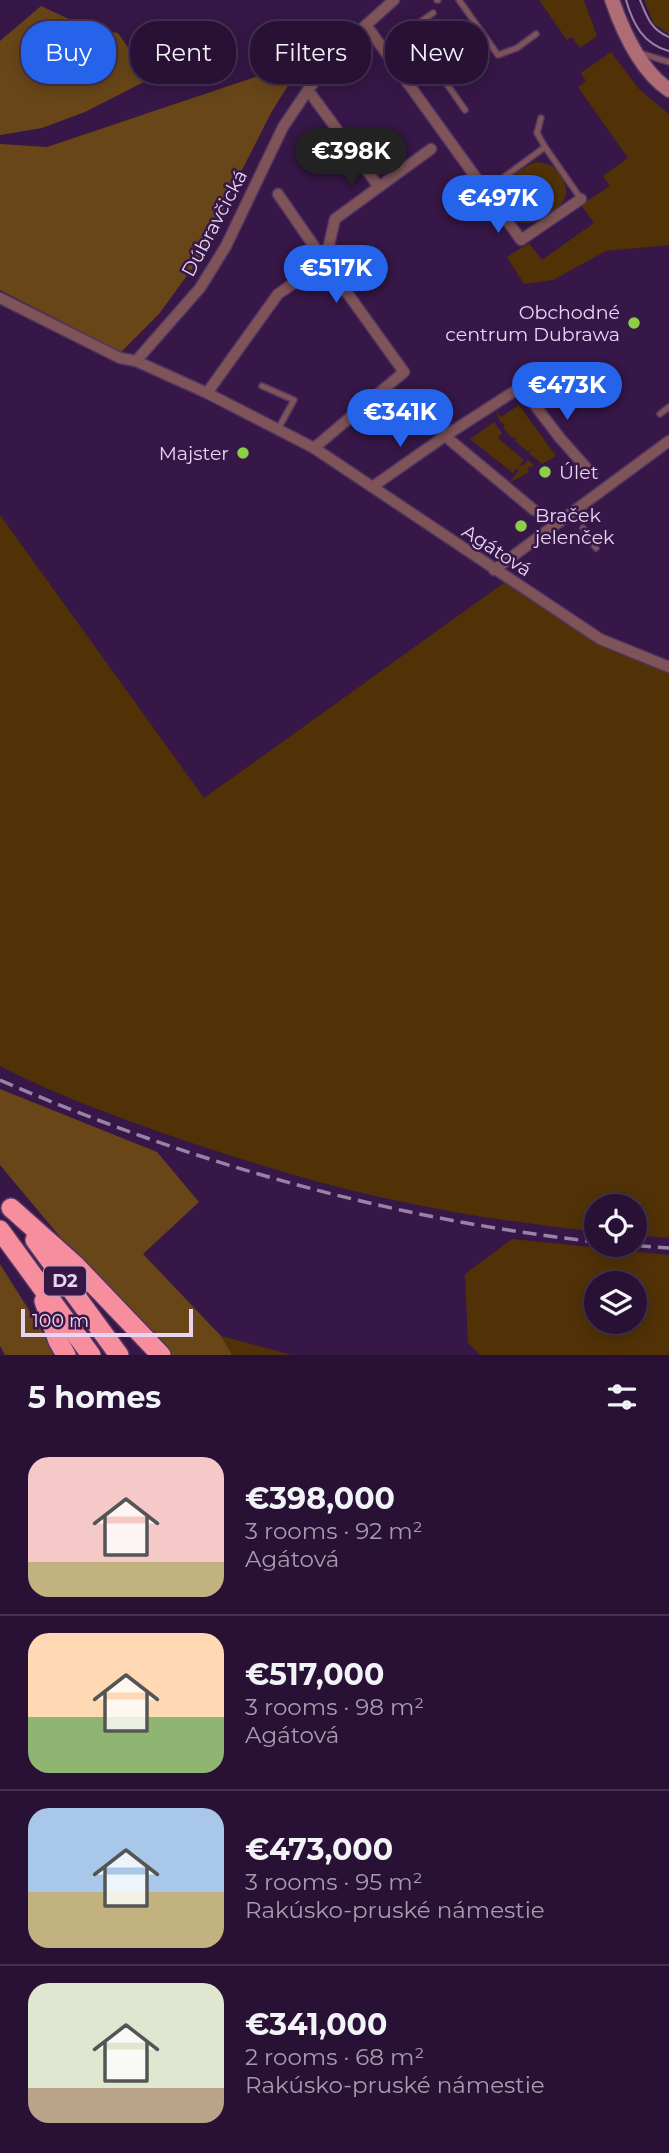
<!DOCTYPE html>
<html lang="en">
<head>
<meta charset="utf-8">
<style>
	body { margin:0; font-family:Montserrat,sans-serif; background:#301a3d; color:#f1f3f6; height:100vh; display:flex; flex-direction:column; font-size:26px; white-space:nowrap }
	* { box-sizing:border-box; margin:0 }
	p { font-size:23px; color:#a59dad }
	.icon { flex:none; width:38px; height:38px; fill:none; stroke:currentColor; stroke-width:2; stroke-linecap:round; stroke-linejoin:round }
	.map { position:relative; height:1355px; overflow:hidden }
	.details { display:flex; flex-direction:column; background:#281135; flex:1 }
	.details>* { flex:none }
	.top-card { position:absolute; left:21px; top:21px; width:628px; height:63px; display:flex; gap:14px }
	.tools { position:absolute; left:584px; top:1194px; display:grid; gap:14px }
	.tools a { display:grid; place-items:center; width:63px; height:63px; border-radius:50%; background:#281135; box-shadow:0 4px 18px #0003,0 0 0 2px #443150; font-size:35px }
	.scale { position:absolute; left:21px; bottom:18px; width:172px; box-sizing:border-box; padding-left:7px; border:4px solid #e7d5f3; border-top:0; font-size:19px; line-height:24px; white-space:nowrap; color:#e7d5f3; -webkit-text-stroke:5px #361747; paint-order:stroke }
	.price { position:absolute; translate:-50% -60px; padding:0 16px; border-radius:24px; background:#2563eb; color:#fff; font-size:23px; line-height:46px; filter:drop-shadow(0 2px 4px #0008) }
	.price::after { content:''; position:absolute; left:50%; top:42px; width:21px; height:16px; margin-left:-10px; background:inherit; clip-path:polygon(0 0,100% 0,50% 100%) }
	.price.on { background:#222; color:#fff }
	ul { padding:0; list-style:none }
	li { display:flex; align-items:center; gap:21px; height:175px; padding:0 28px }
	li+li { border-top:2px solid #443150 }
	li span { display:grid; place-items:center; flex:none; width:196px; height:140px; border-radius:21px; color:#555 }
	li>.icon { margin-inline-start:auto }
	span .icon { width:84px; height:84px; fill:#fffc; stroke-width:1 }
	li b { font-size:30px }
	h2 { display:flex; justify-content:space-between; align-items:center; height:84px; padding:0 28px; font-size:30px }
	.pill { padding:0 24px; border-radius:28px; background:#281135; box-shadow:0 4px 18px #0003,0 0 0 2px #443150; font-size:24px; line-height:63px }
	.pill.on { background:#2563eb; color:#fff }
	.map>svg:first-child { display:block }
	.green { fill:#503206; fill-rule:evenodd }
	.forest { fill:#684618 }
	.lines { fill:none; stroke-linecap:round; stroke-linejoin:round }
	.lane-casing { stroke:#523563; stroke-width:8 }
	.street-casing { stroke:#523563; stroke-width:13 }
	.secondary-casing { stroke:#523563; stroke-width:17 }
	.highway-casing { stroke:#523563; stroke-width:22 }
	.lane { stroke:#7f5459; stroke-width:5 }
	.street { stroke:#7f5459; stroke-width:10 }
	.secondary { stroke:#af6c75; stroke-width:14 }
	.highway { stroke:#f78e9d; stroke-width:19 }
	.tram { stroke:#9981a7; stroke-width:2 }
	.rail { stroke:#9981a7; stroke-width:3.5; stroke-dasharray:14 7; stroke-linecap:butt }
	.poi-dot { fill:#8cce45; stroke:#361747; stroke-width:2.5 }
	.labels { text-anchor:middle; stroke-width:5; stroke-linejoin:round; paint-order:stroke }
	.shield { fill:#361747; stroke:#b29cbf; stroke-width:2 }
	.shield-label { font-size:18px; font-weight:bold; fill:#e7d5f3 }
	.street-label { font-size:19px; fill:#e7d5f3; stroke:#361747 }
	.poi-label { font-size:19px; fill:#e7d5f3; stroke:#361747; text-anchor:end }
</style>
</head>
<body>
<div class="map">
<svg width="669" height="1355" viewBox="0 0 669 1355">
	<rect width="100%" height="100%" fill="#361747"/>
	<g class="green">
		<polygon points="539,0 584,0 597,36 580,48 572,37 567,40"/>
		<polygon points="644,0 669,0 669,34 654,24"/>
		<polygon points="611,52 639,89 669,114 669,245 606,251 553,280 524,284 507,257 529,243 542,260 594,223 581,205 610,186 603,176 628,158 578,87 586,81 581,73"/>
		<path d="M536,162C547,163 554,165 559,174C563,180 567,186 566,194C563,210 533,228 518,222C513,219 510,216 506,211C502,205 496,199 498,191C500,183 528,164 536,162Z"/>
		<polygon points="519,405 556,456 542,464 529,453 533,446 528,452 515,441 516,439 514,437 512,438 503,427 505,426 503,423 500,422 496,411 501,417"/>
		<polygon points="494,422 502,433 498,438 524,460 520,465 522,466 528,460 534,465 528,468 529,472 509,483 519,470 516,469 513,473 470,439"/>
		<path d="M0,515L204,798L508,580L600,639L669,667V1238L635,1235V1206H597V1232C539,1225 481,1218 423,1206C333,1189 244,1161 157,1131C104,1112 50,1092 0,1066Z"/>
		<path d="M512,1239L669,1255V1355H480L468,1343L465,1274ZM597,1283H635V1321H597Z"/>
		<polygon points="221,1336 292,1355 232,1355"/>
	</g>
	<g class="forest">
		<polygon points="41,6 88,28 118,33 147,75 144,82 85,112 42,128 0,135 0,41"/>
		<polygon points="282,68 291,81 272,111 241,172 202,255 159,314 121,352 0,290 0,144 47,147"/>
		<polygon points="0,1089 157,1152 199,1202 143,1254 221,1336 232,1355 169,1355 61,1238 0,1165"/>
		<polygon points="0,1264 57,1355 5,1355 0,1346"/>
	</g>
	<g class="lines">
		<g class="lane-casing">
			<g id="lane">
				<polyline points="437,0 438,0"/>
				<polyline points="459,0 498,55 517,48 536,34"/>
				<polyline points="409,30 465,110"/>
				<polyline points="383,48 433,13"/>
				<polyline points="643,54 669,62"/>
				<polyline points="541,118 537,133 545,147"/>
				<polyline points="485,191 545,147 581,199"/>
				<polyline points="262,386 294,400 278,429"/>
				<polyline points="660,414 669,407"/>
				<polyline points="583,528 596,548"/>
			</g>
		</g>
		<g class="street-casing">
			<g id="street">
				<polyline points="366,25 521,240 581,199"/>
				<polyline points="308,90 379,187"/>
				<polyline points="278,194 325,262"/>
				<polyline points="325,262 335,219 431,149"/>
				<polyline points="0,298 120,358 136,361 207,393 314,448 600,639 669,667"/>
				<polyline points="136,361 200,288 226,246 283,127 308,90 318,77 366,25 394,0"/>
				<polyline points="207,393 278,294 325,262 404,372 314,448"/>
				<polyline points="445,436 534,510"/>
				<polyline points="372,487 445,436 521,387 560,438 592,474"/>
				<polyline points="494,570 669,441"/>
			</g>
		</g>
		<g class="secondary-casing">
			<path id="secondary" d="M612,0C623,32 641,71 669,90"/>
		</g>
		<g class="highway-casing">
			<g id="highway">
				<polyline points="11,1208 75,1265 161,1355"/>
				<polyline points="0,1230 91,1355"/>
				<polyline points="35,1240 119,1355"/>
				<polyline points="44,1301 58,1341 66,1355"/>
			</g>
		</g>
		<use href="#lane" class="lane"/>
		<use href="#street" class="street"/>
		<use href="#secondary" class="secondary"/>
		<use href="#highway" class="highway"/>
		<g class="tram">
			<path d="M626,0C633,24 643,44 669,51"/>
			<path d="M640,0C647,17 651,30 669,37"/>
		</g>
		<g class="rail">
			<path d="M0,1080C190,1163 390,1219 597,1242"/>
			<polyline points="616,1244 669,1248"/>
		</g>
	</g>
	<g class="poi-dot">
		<circle cx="634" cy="323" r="7"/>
		<circle cx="243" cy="453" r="7"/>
		<circle cx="545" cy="472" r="7"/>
		<circle cx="521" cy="526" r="7"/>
	</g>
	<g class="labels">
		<rect class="shield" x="44" y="1266.5" width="42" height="29" rx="5"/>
		<g class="shield-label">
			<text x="65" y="1287">D2</text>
		</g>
		<g class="street-label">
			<text transform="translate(214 223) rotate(-62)" y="7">Dúbravčická</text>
			<text transform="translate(497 550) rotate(33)" y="7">Agátová</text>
		</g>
		<g class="poi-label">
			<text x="620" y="319">Obchodné<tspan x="620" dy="22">centrum Dubrawa</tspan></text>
			<text x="229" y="460">Majster</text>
			<text x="559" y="479" text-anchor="start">Úlet</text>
			<text x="535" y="522" text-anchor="start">Braček<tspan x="535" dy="22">jelenček</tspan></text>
		</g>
	</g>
</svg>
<div class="tools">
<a><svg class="icon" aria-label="locate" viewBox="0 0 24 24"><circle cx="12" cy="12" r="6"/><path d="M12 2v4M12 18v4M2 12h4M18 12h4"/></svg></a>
<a><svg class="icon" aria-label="layers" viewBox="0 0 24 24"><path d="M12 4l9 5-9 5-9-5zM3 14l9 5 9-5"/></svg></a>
</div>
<div class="scale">100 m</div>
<b class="price on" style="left:351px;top:188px">€398K</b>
<b class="price" style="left:498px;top:235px">€497K</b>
<b class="price" style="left:336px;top:305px">€517K</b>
<b class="price" style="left:567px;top:422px">€473K</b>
<b class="price" style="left:400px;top:449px">€341K</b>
<div class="top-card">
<a class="pill on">Buy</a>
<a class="pill">Rent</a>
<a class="pill">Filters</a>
<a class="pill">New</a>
</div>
</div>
<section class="details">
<h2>5 homes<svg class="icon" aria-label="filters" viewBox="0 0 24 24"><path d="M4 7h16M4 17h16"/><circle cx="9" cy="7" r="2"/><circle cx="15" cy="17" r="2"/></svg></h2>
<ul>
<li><span style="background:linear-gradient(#f6c9c9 75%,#c2b280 0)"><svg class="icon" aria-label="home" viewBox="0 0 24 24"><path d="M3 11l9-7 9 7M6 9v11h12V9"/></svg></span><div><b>€398,000</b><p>3 rooms · 92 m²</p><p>Agátová</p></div></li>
<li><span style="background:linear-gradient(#ffd9b3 60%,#8fb573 0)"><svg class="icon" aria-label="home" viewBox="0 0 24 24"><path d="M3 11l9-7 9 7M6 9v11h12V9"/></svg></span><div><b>€517,000</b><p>3 rooms · 98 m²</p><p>Agátová</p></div></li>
<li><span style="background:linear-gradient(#a9c7e8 60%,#c2b280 0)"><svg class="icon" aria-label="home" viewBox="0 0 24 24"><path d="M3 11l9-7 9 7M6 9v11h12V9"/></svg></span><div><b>€473,000</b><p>3 rooms · 95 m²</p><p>Rakúsko-pruské námestie</p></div></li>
<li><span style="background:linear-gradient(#dfe7d0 75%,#b9a48a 0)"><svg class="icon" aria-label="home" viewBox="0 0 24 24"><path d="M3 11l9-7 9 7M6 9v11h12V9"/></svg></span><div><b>€341,000</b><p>2 rooms · 68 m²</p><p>Rakúsko-pruské námestie</p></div></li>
</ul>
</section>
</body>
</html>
